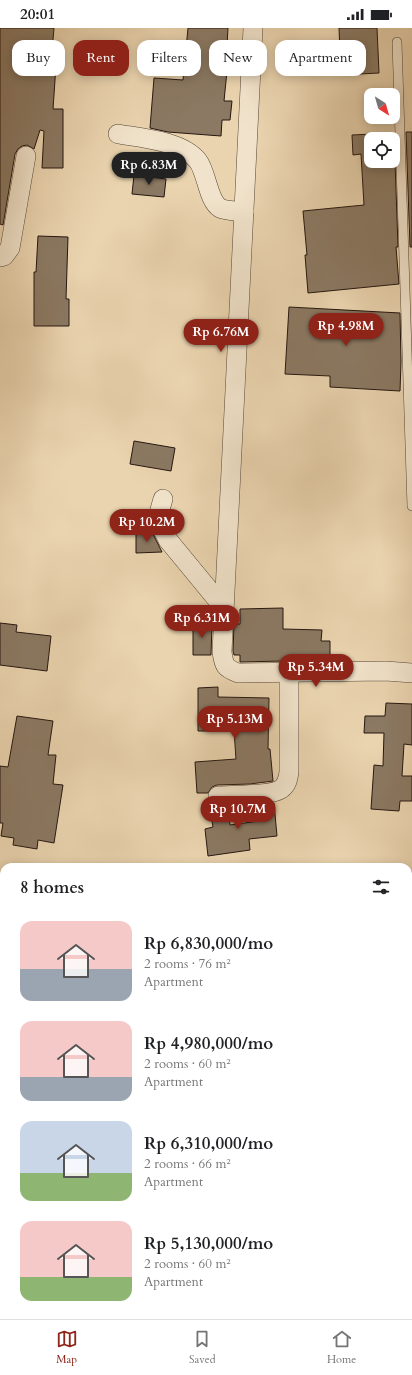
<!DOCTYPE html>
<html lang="en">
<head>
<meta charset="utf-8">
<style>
	body { margin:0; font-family:Cardo,serif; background:#f6f6f6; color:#202124; height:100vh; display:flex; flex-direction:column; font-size:15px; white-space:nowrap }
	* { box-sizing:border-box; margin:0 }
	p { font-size:13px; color:#757577 }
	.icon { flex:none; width:22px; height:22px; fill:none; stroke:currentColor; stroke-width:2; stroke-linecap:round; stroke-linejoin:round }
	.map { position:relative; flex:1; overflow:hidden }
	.panel { position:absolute; left:0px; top:835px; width:412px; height:456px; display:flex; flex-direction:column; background:#fff; border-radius:12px 12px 0 0; box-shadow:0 2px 10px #0003 }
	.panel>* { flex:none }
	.guide { position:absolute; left:12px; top:12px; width:388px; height:36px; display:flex; gap:8px }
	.needle { width:26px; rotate:143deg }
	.controls { position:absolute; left:364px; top:60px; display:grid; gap:8px }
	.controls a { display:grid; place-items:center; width:36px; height:36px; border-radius:8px; background:#fff; box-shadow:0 2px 10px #0003; font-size:20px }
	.price { position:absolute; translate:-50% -34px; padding:0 9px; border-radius:14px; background:#8f2418; color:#fff; font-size:13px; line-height:26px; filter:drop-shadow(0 1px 2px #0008) }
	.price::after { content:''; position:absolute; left:50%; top:24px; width:12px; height:9px; margin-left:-6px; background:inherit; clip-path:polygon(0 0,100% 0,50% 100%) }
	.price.on { background:#222; color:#fff }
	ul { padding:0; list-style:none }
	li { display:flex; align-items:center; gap:12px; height:100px; padding:0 20px }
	li span { display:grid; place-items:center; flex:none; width:112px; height:80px; border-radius:12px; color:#555 }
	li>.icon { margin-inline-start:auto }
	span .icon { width:48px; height:48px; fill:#fffc; stroke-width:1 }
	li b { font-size:17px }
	h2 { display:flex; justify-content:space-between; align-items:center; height:48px; padding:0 20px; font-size:17px }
	.pill { padding:0 14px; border-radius:12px; background:#fff; box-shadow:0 2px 10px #0003; font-size:14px; line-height:36px }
	.pill.on { background:#8f2418; color:#fff }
	.status { display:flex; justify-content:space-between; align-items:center; height:28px; padding:0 20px; background:#fff; direction:ltr }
	.status svg { height:11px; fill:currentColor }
	.dock { display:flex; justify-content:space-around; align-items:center; height:56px; border-top:1px solid #e0e0e0; background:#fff; font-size:11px; color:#757577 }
	.dock a { display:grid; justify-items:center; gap:2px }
	.dock .on { color:#8f2418 }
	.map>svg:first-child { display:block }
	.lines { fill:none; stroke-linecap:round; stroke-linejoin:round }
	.stream { stroke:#73614f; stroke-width:6 }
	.building { fill:#8b7963; stroke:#251610; fill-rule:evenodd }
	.lane-casing { stroke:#564638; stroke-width:10 }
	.street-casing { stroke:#564638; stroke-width:20 }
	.primary-casing { stroke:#251610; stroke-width:24 }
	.lane { stroke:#f1e3cb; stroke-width:9 }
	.street { stroke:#f1e3cb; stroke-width:19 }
	.primary { stroke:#ead4af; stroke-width:22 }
</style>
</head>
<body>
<div class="status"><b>20:01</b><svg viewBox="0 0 49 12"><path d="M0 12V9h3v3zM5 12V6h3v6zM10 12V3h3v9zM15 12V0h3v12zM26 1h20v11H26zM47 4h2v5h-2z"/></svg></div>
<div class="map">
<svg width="412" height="1291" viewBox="0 0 412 1291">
	<rect width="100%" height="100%" fill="#ead4af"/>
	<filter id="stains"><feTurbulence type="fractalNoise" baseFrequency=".005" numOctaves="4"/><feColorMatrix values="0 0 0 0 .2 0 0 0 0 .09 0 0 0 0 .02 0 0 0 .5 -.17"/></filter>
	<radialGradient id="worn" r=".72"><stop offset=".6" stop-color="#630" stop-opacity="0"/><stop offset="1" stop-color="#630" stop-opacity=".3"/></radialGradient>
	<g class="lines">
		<polyline class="stream" points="0,918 4,917"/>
	</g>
	<g class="building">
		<polygon points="0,0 54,0 52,23 57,23 53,81 63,81 63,140 42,140 44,103 40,102 34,121 27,117 22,118 18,121 15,126 3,197 0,196"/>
		<polygon points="188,0 228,0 227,18 234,18 233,34 228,33 224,73 232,73 230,92 222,92 221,108 168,104 150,100 154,50 183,52"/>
		<polygon points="339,0 377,0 379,45 341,47"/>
		<polygon points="406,104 412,104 412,219 410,219"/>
		<path d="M394,105L398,219H396L399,256L308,265L305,227H307L303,183L364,177L361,126L353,127L352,107ZM371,111H393V133H371Z"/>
		<polygon points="134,147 166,151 164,169 132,166"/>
		<polygon points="38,208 68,209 66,271 69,271 69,298 34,298 34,244 36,244"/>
		<polygon points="289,279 400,285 401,334 400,363 330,359 330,348 285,346"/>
		<polygon points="134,413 175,420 171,443 130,436"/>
		<polygon points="152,504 162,524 136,525 136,505"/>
		<polygon points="283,580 283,601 322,602 321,613 330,613 330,630 321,630 321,633 283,632 283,633 240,634 240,627 234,627 233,623 234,596 240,596 240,581"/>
		<polygon points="0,595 17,597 16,604 51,608 47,643 0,637"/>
		<polygon points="193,596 212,596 211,627 193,627"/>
		<polygon points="218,659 218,669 269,670 268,721 270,721 273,753 250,756 217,757 212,759 208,765 197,765 195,734 236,731 234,703 198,703 198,660"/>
		<polygon points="386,675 412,676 412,717 404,716 402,748 412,748 412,773 400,773 399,783 371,781 374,737 383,738 384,705 364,705 365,688 385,688"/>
		<polygon points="17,688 53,693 48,727 56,727 53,756 63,757 54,815 38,812 37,821 13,817 14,810 1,808 3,795 0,795 0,738 8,739"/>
		<polygon points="209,775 213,778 228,779 230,797 259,793 258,777 274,775 277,808 249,811 250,822 208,828 205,801 213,799"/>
	</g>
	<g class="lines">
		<g class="lane-casing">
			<g id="lane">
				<polyline points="397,14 412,478"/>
				<polyline points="0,1139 4,1140"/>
			</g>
		</g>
		<g class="street-casing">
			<g id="street">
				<path d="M253,0L222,624C224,638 225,640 238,645L386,643L412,645"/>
				<path d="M118,106C142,110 182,113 198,133C207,145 208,173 220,180C226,183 237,183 244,184"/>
				<polyline points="0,229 4,228 10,220 26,128"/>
				<polyline points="163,471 159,485 160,496 168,512 224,580"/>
				<path d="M218,768C232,767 271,768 281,761C287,757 288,751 289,744V644"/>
				<polyline points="408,930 412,894"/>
				<polyline points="408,1015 412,1027"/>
				<polyline points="240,1291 240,1287"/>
				<polyline points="361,1291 362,1287"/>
			</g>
		</g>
		<g class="primary-casing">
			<g id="primary">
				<polyline points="0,1076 4,1077"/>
				<polyline points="0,1101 4,1102"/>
				<polyline points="408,1151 412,1152"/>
				<polyline points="408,1182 412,1182"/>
			</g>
		</g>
		<use href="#lane" class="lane"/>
		<use href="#street" class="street"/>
		<use href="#primary" class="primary"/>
	</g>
	<rect width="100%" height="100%" filter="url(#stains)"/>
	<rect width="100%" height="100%" fill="url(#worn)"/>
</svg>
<div class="controls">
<a><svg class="needle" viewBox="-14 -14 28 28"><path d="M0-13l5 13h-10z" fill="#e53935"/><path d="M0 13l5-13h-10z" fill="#757577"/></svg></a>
<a><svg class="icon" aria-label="locate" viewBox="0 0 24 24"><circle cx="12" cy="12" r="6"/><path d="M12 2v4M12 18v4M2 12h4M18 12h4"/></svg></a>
</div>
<b class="price on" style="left:149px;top:158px">Rp 6.83M</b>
<b class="price" style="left:346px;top:319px">Rp 4.98M</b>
<b class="price" style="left:221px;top:325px">Rp 6.76M</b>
<b class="price" style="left:147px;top:515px">Rp 10.2M</b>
<b class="price" style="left:202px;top:611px">Rp 6.31M</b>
<b class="price" style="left:316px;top:660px">Rp 5.34M</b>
<b class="price" style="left:235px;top:712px">Rp 5.13M</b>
<b class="price" style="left:238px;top:802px">Rp 10.7M</b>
<div class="guide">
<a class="pill">Buy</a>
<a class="pill on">Rent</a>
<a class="pill">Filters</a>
<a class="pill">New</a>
<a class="pill">Apartment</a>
</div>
<section class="panel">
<h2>8 homes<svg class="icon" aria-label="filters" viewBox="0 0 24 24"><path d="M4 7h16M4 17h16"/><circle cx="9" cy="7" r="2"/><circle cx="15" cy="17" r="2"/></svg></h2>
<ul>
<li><span style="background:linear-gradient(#f6c9c9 60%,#9aa5b1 0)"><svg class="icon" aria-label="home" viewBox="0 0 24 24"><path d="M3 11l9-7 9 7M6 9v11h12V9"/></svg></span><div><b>Rp 6,830,000/mo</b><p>2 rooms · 76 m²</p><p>Apartment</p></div></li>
<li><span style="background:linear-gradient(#f6c9c9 70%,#9aa5b1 0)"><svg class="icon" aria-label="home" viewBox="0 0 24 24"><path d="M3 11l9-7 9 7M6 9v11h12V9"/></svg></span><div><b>Rp 4,980,000/mo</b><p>2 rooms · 60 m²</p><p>Apartment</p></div></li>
<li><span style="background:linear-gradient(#c9d6e8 65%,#8fb573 0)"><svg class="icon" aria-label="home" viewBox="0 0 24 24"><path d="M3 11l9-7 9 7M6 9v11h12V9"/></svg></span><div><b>Rp 6,310,000/mo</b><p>2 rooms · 66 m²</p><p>Apartment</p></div></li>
<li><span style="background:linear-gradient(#f6c9c9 70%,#8fb573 0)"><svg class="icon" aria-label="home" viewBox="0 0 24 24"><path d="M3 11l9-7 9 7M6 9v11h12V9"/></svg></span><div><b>Rp 5,130,000/mo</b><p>2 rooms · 60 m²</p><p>Apartment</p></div></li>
</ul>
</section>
</div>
<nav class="dock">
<a class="on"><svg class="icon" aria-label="map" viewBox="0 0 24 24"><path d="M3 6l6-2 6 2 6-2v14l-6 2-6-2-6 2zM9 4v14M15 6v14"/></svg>Map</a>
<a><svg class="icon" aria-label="saved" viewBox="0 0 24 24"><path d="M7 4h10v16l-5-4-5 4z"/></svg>Saved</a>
<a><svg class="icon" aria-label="home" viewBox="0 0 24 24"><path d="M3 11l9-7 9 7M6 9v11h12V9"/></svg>Home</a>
</nav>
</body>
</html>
